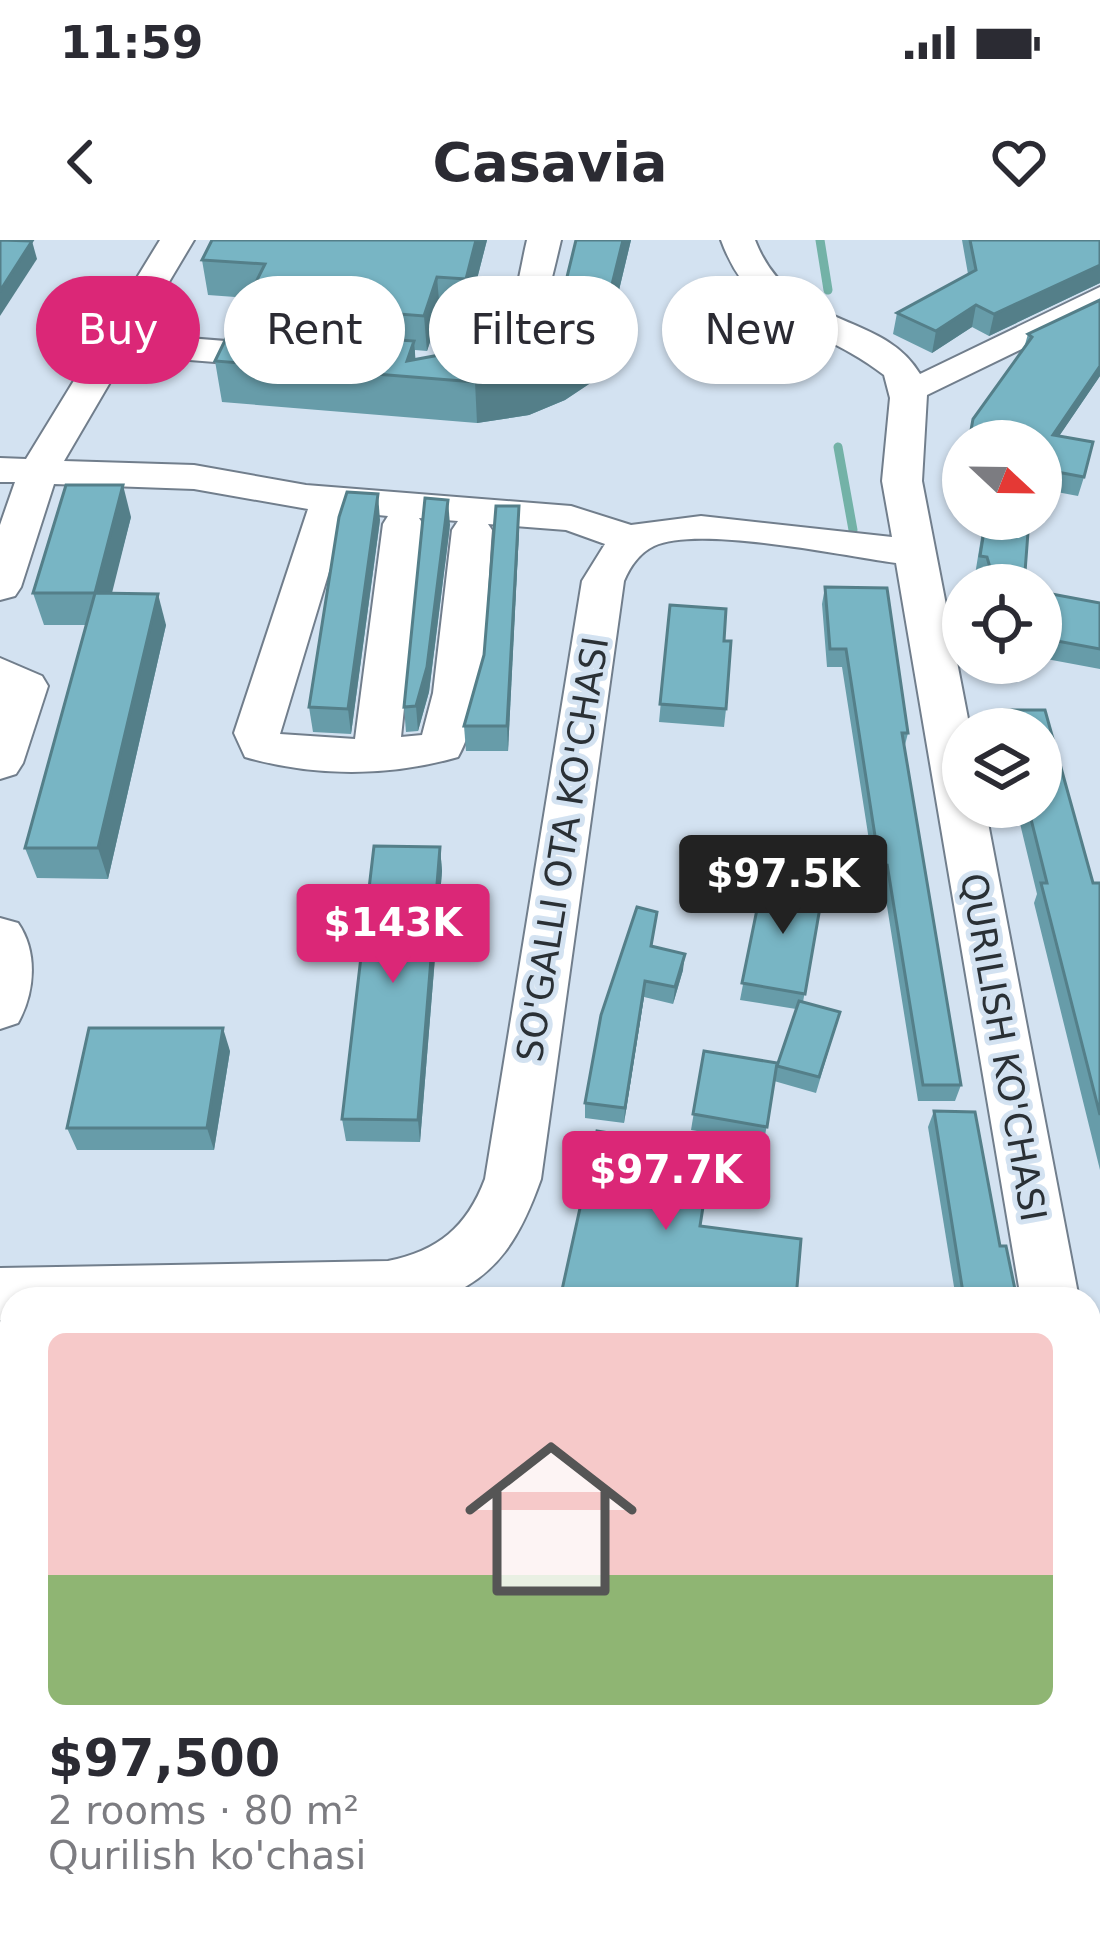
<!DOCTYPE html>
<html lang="en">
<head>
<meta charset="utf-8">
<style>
	body { margin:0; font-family:"DejaVu Sans",sans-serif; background:#f2f2f3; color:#2b2b33; height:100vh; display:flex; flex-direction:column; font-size:45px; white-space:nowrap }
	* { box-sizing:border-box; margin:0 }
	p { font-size:39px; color:#7c7c81 }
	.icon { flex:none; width:66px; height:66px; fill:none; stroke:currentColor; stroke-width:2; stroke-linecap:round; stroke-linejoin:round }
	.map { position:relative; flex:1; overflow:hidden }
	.side { position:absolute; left:0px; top:1047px; width:1101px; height:663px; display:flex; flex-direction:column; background:#fff; border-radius:36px 36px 0 0; box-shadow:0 3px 9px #0004 }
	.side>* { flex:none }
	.banner { position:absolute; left:36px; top:36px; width:1029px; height:108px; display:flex; gap:24px }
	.needle { width:78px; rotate:112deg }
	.fabs { position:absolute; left:942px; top:180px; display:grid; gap:24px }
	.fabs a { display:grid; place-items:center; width:120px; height:120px; border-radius:50%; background:#fff; box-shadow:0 3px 9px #0004; font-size:60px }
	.price { position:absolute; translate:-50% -102px; padding:0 27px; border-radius:12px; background:#db2777; color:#fff; font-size:39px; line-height:78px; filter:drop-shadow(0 3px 6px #0008) }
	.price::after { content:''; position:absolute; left:50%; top:72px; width:36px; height:27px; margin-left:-18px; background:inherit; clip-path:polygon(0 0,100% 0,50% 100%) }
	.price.selected { background:#222; color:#fff }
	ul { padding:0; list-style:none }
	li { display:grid; align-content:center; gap:24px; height:636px; padding:0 48px }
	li+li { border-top:3px solid #e1e1e2 }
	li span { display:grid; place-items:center; height:372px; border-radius:18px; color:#555 }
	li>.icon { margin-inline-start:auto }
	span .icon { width:216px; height:216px; fill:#fffc; stroke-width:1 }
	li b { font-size:51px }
	.pill { padding:0 42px; border-radius:54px; background:#fff; box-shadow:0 3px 9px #0004; font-size:42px; line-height:108px }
	.pill.selected { background:#db2777; color:#fff }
	.status { display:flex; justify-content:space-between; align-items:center; height:84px; padding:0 60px; background:#fff; direction:ltr }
	.status svg { height:33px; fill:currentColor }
	header { display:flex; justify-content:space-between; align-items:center; height:156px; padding:0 48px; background:#fff; font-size:54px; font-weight:700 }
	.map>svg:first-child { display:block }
	.green { fill:#d5bcdf }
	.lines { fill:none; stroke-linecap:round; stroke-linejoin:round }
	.stream { stroke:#73b2a7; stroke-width:9 }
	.minor-casing { stroke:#717e8c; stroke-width:4 }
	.minor { fill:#fff; fill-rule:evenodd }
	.wall { fill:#679ca9 }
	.shaded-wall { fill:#547f89 }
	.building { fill:#78b5c4; stroke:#547f89; stroke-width:3 }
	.labels { text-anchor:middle; stroke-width:10; stroke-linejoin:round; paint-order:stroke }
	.street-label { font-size:36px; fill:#2a3035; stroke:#d3e2f1 }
</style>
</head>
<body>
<div class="status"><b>11:59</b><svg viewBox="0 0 49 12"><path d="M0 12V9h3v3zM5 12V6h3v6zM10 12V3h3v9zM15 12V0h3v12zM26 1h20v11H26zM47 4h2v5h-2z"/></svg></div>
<header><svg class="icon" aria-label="back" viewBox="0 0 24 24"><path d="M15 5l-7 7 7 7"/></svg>Casavia<svg class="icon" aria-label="heart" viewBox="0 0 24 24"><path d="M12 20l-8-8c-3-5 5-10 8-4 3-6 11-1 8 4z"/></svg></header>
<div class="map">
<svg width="1100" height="1708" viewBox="0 0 1100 1708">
	<rect width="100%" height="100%" fill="#d3e2f1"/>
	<polygon class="green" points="138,1698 520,1698 520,1708 136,1708"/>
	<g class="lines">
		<g class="stream">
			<polyline points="820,0 828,50"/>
			<polyline points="838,207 853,290"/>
		</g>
		<g class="minor-casing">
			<g id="minor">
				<path d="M160,0H194L138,94L289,106L302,109L307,117L302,125L289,128L126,115L64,221L194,225L306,245L571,266L631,285L701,276L892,297L882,241L890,158L884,135C819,84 753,88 721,0H755C790,91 883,70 920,134L1100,47V71L927,155L922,241L970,489H963V567H985L1079,1059H1021L896,323C844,316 698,285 654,306C639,313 630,327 624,341L541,939C521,995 498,1038 439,1059H12V1080H0V1028L388,1021C438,1011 467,987 485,939L582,341L605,304L566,290L488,284L492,290C487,350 487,468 458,517C389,537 314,537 245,517L234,493L308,269L194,249L54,244L21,347L15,356L0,360V285L15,242H0V218L26,219ZM347,272L388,276L383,284L355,499L280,494ZM419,278L458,281L452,290L433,453L422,495L401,497L423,284Z"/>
				<path d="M527,0H561C545,66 530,160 436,137L431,129L436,121C449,118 463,118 475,113C514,97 518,36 527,0Z"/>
				<polygon points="0,418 42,436 48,446 23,523 16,534 0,539"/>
				<path d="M0,678L18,683C38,712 35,752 18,783L0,789Z"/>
				<polygon points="1089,1244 1100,1248 1100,1369 1089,1364"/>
			</g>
		</g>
		<use href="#minor" class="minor"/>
	</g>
	<g class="wall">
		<polygon points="487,0 468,74 440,72 427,111 415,110 415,120 520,100 557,78 576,0 631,0 598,138 565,160 529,175 477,183 222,162 215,121 251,89 246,62 249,58 208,55 202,20"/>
		<polygon points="962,0 1100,0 1100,43 989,96 972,87 932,113 893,94 897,73 968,34"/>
		<polygon points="1100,60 1100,136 1059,196 1084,237 1078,256 1041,249 1041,201 1024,108 1028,94"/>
		<polygon points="131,277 111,353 166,385 108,639 37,638 25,608 86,385 44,385 33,353"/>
		<polygon points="984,279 1029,279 1024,345 985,345 982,336 975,335"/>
		<polygon points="380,280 351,494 313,492 309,467"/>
		<polygon points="450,285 429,452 418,491 406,492 404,467"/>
		<polygon points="519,291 508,511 466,511 464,486"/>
		<polygon points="825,347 908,493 904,509 961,845 955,861 918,861 883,641 878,658 842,427 827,427 822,364"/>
		<polygon points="1041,352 1100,363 1100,429 1041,418"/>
		<polygon points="670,365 726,469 724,487 659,482"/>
		<polygon points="1004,423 1015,423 1012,432 1007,432"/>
		<polygon points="1003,470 1045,470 1093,643 1100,643 1100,930 1034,663 1037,654 1016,567 1041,567 1041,489 998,489"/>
		<polygon points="440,607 442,631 420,902 346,901 342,879"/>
		<polygon points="763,640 823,650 803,762 840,772 816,853 774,841 777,826 796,769 740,760"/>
		<polygon points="657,672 652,707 683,730 673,764 644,757 624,883 585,878 585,863"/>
		<polygon points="230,811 214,910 77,910 67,888"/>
		<polygon points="704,811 777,823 764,902 691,890"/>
		<polygon points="934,871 1000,1006 1017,1059 956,1059 928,887"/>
		<polygon points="0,1239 12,1243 12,1438 0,1433"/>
		<polygon points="1089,1511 1100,1576 1100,1597 1090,1602 1100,1708 1021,1708 1020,1698 1089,1698"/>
	</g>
	<g class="shaded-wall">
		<polygon points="476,0 487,0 468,74 466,39"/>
		<polygon points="623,0 631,0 598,138 565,160 529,175 477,183 475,142 565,120"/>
		<polygon points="32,1 37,19 0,76 0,51"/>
		<polygon points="1100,25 1100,43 989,96 994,74"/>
		<polygon points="437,37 440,72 427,111 424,76"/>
		<polygon points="976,65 972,87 932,113 936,91"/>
		<polygon points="414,101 417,138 407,121"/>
		<polygon points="1100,126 1100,136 1047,214 1053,195"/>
		<polygon points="123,245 131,277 104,385 95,353"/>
		<polygon points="378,254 380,280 351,494 348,469"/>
		<polygon points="448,260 450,285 429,452 418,491 416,466"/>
		<polygon points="519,266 519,291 508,511 507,486"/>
		<polygon points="158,354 166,385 108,639 98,608"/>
		<polygon points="440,607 442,631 420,902 418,880"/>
		<polygon points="685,714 683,730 673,764 675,747"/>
		<polygon points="645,741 644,757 624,883 625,868"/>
		<polygon points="223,788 230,811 214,910 207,888"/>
	</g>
	<g class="building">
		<polygon points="0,0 32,1 0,51"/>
		<polygon points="212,0 476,0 466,39 437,37 424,76 246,62 265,24 202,20"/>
		<polygon points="576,0 623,0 599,97 565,120 528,134 475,142 215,121 231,88 414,101 407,121 520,100 557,78"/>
		<polygon points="970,0 1100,0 1100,25 994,74 976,65 936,91 897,73 976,30"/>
		<polygon points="1100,60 1100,126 1053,195 1093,202 1084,237 1041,229 1041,201 969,201 973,179 1032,97 1028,94"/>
		<polygon points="66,245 123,245 95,353 33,353"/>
		<polygon points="347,252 378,254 348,469 309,467 339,277"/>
		<polygon points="425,258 448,260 427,427 416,466 404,467"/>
		<polygon points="496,266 519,266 507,486 464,486 484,415"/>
		<polygon points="986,279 1029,279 1024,345 995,345 987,317 980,316"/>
		<polygon points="825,347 887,348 908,493 902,493 961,845 923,845 887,624 882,641 846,409 830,409"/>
		<polygon points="1041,352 1100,363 1100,409 1041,398"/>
		<polygon points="95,353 158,354 98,608 25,608"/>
		<polygon points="670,365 726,369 724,401 731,401 726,469 660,464"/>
		<polygon points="1003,470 1045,470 1093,643 1100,643 1100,875 1041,643 1047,643 1028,567 1041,567 1041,489 1008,489"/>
		<polygon points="374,606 440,607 418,880 342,879"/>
		<polygon points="763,640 823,650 805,754 742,743"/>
		<polygon points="637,667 657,672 651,706 685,714 675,747 645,741 625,868 585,863 601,775"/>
		<polygon points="799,761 840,772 819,837 777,826"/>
		<polygon points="89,788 223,788 207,888 67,888"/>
		<polygon points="704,811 777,823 767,887 693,874"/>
		<polygon points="934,871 975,872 1000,1006 1006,1006 1017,1059 964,1059"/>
		<polygon points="597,891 712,910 700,986 801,999 796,1059 560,1059"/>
		<polygon points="0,1239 12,1243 12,1427 0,1423"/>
		<polygon points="1089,1511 1100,1576 1100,1595 1089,1595"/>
		<polygon points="1089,1597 1100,1664 1100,1708 1031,1708 1029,1698 1089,1698"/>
	</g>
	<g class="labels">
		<g class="street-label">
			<text transform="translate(562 609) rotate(-81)" y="13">SO'GALLI OTA KO'CHASI</text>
			<text transform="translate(1004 807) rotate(80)" y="13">QURILISH KO'CHASI</text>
		</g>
	</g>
</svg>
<div class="fabs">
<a><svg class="needle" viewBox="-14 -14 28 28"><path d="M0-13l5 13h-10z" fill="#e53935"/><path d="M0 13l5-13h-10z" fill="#7c7c81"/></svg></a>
<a><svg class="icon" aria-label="locate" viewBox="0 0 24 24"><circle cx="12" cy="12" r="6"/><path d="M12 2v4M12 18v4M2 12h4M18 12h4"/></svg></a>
<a><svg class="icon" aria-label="layers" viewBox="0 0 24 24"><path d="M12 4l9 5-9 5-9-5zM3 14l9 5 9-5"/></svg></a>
</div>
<b class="price selected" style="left:783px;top:697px">$97.5K</b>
<b class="price" style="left:393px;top:746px">$143K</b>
<b class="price" style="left:666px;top:993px">$97.7K</b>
<div class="banner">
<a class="pill selected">Buy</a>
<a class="pill">Rent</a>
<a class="pill">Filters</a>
<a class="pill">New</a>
</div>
<section class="side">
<ul>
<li><span style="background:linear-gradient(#f6c9c9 65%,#8fb573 0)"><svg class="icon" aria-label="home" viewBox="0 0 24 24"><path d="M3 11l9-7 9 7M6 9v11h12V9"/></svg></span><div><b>$97,500</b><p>2 rooms · 80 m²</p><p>Qurilish ko'chasi</p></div></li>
</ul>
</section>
</div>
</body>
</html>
